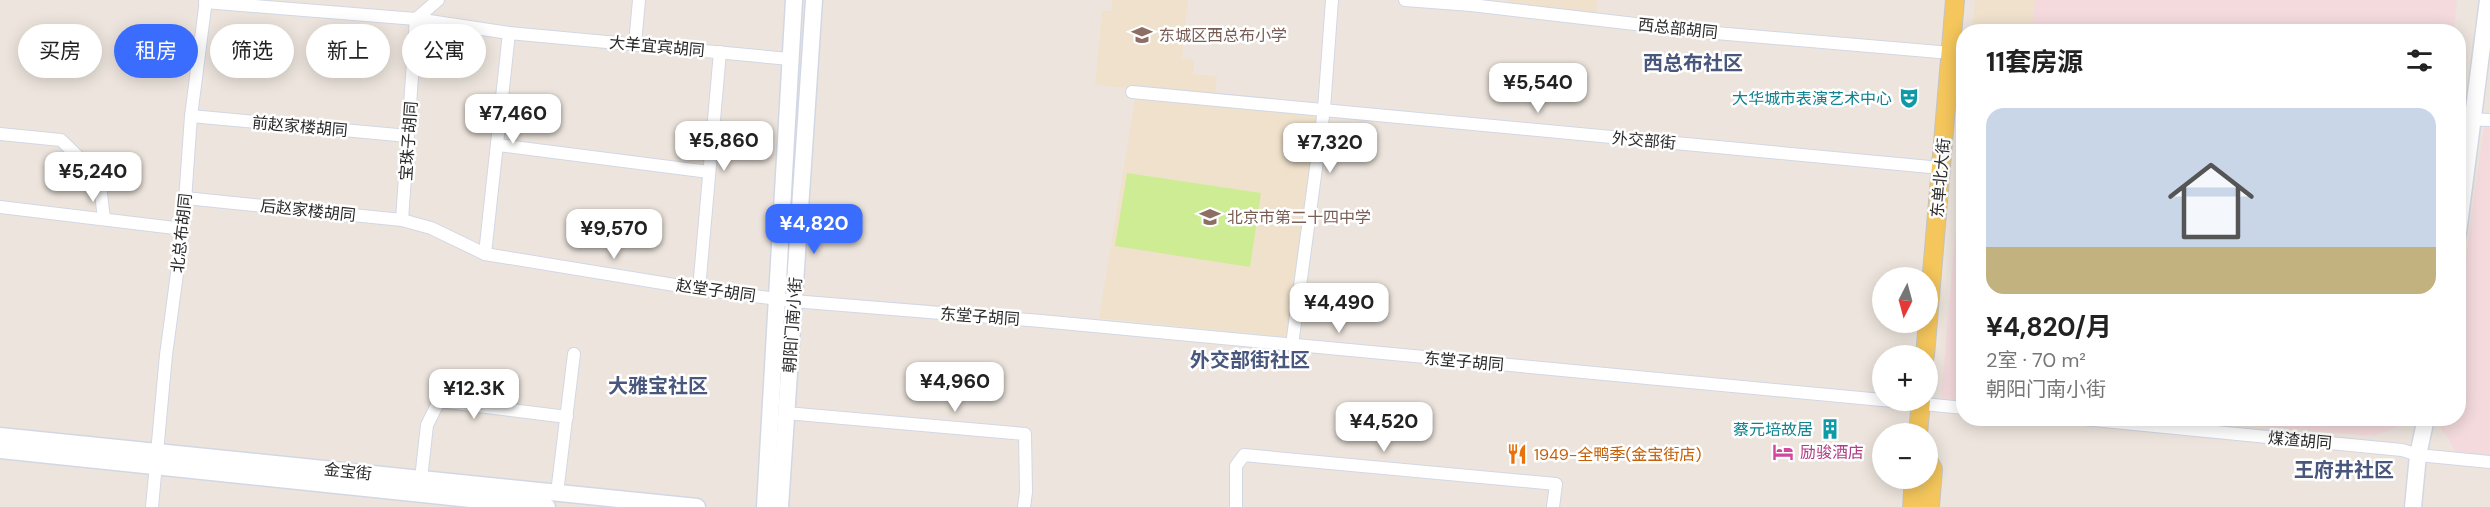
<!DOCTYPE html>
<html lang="zh">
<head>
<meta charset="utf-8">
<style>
	body { margin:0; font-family:"DM Sans","Noto Sans SC",sans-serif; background:#f6f6f6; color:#222; height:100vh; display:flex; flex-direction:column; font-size:22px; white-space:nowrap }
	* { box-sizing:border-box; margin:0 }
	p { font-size:20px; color:#767676 }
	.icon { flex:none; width:33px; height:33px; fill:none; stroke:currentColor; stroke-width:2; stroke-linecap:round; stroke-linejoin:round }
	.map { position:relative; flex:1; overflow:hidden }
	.drawer { position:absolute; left:1956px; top:24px; width:510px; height:402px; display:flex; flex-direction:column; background:#fff; border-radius:24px; box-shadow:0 3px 15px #0003 }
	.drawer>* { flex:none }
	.top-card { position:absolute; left:18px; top:24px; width:570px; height:54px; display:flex; gap:12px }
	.needle { width:39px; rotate:186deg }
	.buttons { position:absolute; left:1872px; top:267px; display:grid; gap:12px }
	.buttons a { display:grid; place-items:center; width:66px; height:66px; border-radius:50%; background:#fff; box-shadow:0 3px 15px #0003; font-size:30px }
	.price { position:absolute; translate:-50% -51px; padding:0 14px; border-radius:12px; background:#fff; color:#222; font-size:20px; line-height:39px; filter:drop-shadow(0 2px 3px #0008) }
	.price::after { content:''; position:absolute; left:50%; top:36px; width:18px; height:14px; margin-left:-9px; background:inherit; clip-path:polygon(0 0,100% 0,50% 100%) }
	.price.active { background:#3a6cfe; color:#fff }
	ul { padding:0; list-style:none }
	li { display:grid; align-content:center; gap:12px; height:318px; padding:0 30px }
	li+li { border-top:2px solid #e0e0e0 }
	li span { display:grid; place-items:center; height:186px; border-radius:18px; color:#555 }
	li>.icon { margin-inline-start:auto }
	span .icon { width:108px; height:108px; fill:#fffc; stroke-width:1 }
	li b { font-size:26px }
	h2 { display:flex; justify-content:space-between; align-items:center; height:72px; padding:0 30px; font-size:26px }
	.tag { padding:0 21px; border-radius:27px; background:#fff; box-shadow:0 3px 15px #0003; font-size:21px; line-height:54px }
	.tag.active { background:#3a6cfe; color:#fff }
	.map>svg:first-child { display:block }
	.education { fill:#efe1cc }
	.medical { fill:#f4dadd }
	.pitch { fill:#cdec94 }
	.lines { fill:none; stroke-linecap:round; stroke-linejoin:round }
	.street-casing { stroke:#d2d7e4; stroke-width:14 }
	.secondary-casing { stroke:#d2d7e4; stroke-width:19 }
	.primary-casing { stroke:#c4c4c4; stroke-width:20 }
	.street { stroke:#fff; stroke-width:12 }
	.secondary { stroke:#fff; stroke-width:16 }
	.primary { stroke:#f4c65c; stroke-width:18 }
	.labels { text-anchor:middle; stroke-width:5; stroke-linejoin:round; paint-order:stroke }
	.street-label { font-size:16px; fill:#2b2b2b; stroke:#fff }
	.education-label { font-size:16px; fill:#785e54; stroke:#fff; text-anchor:start }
	.culture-label { font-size:16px; fill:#0d838f; stroke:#fff; text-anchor:end }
	.hotel-label { font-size:16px; fill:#b23c85; stroke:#fff; text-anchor:start }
	.food-label { font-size:16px; fill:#c56008; stroke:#fff; text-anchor:start }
	.quarter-label { font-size:20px; font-weight:bold; fill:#4a577d; stroke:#fff }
</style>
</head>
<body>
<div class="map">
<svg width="2490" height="507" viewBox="0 0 2490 507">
	<rect width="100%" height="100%" fill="#ede5dd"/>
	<g class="education">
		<polygon points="1112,0 1188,0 1182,58 1194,60 1193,74 1217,76 1215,96 1095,85 1102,11 1111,11"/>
		<polygon points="1508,0 1597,0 1597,13 1508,3"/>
		<polygon points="1975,0 2035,0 2032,31 1972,32"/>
		<polygon points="1135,99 1317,115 1287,337 1099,318"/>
	</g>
	<g class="medical">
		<polygon points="2035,0 2457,0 2454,31 2032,31"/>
		<polygon points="2484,127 2490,128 2490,457 2458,455 2441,428 2443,419 2458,418 2459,307"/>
		<polygon points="1963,146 1964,400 1963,400 1941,398"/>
		<polygon points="2177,419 2408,419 2407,423 2374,436"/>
	</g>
	<polygon class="pitch" points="1127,173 1261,193 1250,267 1115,246"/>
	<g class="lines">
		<g class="street-casing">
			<g id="street">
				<polyline points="1405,0 1471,5 1704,32 1951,53"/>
				<polyline points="205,2 416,19 509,33 790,59"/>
				<polyline points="635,44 639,0"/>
				<polyline points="1132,92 1941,168"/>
				<polyline points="191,116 408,136"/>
				<polyline points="2463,119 2490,120"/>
				<polyline points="0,134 61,140 99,177 104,219"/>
				<polyline points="498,145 709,172"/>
				<polyline points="185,198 402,220 431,228 485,254 699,289 793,301 1041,321 1882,400"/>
				<polyline points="0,207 183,229"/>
				<polyline points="402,220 416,19 438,0"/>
				<polyline points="485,254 509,33"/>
				<polyline points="699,289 720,52"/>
				<polyline points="1292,345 1324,109 1332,0"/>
				<polyline points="1883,400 1964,408"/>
				<polyline points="786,413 1025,434 1026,492 1024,507"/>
				<polyline points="2073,418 2402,450 2418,455 2490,462"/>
				<polyline points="421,479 427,425 439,401 567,417"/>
				<polyline points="557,493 574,354"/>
				<polyline points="152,507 166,355 183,229 191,116 206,0"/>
				<polyline points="1236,507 1236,466 1244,455 1556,484 1553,507"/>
			</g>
		</g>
		<g class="secondary-casing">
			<g id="secondary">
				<polyline points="2458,233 2488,0"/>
				<polyline points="0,436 697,507"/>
				<polyline points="0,450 547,507"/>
				<polyline points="765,507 794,0"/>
				<polyline points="780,507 814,0"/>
				<polyline points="2413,507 2418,455 2426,418"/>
			</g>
		</g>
		<g class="primary-casing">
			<g id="primary">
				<polyline points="1925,356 1955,0"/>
				<polyline points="1918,434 1921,400"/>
				<polyline points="1928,460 1933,469 1930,507"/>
				<polyline points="1912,507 1914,478"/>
			</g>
		</g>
		<use href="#street" class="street"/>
		<use href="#secondary" class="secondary"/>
		<use href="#primary" class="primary"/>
	</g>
	<defs>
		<g id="school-bare" transform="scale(1.62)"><path d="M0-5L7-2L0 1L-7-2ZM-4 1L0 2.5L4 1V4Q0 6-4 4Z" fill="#8d6e63" stroke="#fff" stroke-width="2.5" paint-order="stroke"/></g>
		<g id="theatre-bare" transform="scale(1.62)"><path d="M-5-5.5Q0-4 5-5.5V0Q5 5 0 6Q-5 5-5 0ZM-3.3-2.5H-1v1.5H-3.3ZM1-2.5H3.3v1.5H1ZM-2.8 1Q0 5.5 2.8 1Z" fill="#0f9aa8" stroke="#fff" stroke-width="2.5" paint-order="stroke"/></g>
		<g id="building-bare" transform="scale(1.62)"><path d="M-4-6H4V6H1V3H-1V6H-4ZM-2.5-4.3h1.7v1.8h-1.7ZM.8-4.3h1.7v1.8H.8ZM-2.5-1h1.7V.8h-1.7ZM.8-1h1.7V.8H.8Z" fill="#0f9aa8" stroke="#fff" stroke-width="2.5" paint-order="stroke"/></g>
		<g id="hotel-bare" transform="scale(1.62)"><path d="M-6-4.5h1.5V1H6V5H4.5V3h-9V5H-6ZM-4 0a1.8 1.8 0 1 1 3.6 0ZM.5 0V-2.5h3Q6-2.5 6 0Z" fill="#d1479c" stroke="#fff" stroke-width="2.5" paint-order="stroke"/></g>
		<g id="restaurant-bare" transform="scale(1.62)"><path d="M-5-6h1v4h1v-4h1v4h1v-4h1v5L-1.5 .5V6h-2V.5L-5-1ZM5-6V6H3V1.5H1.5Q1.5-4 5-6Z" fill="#e8710a" stroke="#fff" stroke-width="2.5" paint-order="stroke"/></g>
	</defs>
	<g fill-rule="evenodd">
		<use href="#school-bare" x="1142" y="35"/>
		<use href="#theatre-bare" x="1909" y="98"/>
		<use href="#school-bare" x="1210" y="217"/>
		<use href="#building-bare" x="1830" y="429"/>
		<use href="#hotel-bare" x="1783" y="452"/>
		<use href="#restaurant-bare" x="1517" y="454"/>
	</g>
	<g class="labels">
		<g class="street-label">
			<text transform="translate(1678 28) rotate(6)" y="6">西总部胡同</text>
			<text transform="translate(657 46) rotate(5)" y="6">大羊宜宾胡同</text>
			<text transform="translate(300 126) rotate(5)" y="6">前赵家楼胡同</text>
			<text transform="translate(1644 140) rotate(5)" y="6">外交部街</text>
			<text transform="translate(408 141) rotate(-86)" y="6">宝珠子胡同</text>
			<text transform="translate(1940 178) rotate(-85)" y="6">东单北大街</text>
			<text transform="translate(308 210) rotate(6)" y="6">后赵家楼胡同</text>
			<text transform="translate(181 233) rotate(-84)" y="6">北总布胡同</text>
			<text transform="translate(716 290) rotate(8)" y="6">赵堂子胡同</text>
			<text transform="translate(980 316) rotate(4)" y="6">东堂子胡同</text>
			<text transform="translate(792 325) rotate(-86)" y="6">朝阳门南小街</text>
			<text transform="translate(1464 361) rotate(5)" y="6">东堂子胡同</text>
			<text transform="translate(2300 440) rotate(5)" y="6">煤渣胡同</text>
			<text transform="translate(348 471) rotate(6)" y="6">金宝街</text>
		</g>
		<g class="education-label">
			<text x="1159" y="41">东城区西总布小学</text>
			<text x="1227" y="223">北京市第二十四中学</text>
		</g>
		<g class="culture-label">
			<text x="1892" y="104">大华城市表演艺术中心</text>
			<text x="1813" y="435">蔡元培故居</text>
		</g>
		<g class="hotel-label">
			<text x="1800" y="458">励骏酒店</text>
		</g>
		<g class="food-label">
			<text x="1534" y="460">1949-全鸭季(金宝街店)</text>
		</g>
		<g class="quarter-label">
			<text x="1693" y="70">西总布社区</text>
			<text x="1250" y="367">外交部街社区</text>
			<text x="658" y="393">大雅宝社区</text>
			<text x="2344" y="477">王府井社区</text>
		</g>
	</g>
</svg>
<div class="buttons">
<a><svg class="needle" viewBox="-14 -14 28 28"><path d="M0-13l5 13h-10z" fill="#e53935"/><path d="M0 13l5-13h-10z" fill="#767676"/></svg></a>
<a>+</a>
<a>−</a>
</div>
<b class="price" style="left:1538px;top:114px">¥5,540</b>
<b class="price" style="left:513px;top:145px">¥7,460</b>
<b class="price" style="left:724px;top:172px">¥5,860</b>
<b class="price" style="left:1330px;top:174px">¥7,320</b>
<b class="price" style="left:93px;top:203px">¥5,240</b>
<b class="price active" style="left:814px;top:255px">¥4,820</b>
<b class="price" style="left:614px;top:260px">¥9,570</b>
<b class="price" style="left:1339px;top:334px">¥4,490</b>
<b class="price" style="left:955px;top:413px">¥4,960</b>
<b class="price" style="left:474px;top:420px">¥12.3K</b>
<b class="price" style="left:1384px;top:453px">¥4,520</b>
<div class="top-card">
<a class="tag">买房</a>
<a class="tag active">租房</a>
<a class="tag">筛选</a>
<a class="tag">新上</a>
<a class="tag">公寓</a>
</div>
<section class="drawer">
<h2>11套房源<svg class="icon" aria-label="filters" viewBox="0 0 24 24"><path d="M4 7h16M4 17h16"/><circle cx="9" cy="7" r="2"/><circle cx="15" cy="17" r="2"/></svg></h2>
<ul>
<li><span style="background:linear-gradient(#c9d6e8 75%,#c2b280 0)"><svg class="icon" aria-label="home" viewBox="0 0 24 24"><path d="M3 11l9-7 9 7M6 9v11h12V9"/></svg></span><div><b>¥4,820/月</b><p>2室 · 70 m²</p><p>朝阳门南小街</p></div></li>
</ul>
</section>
</div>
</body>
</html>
